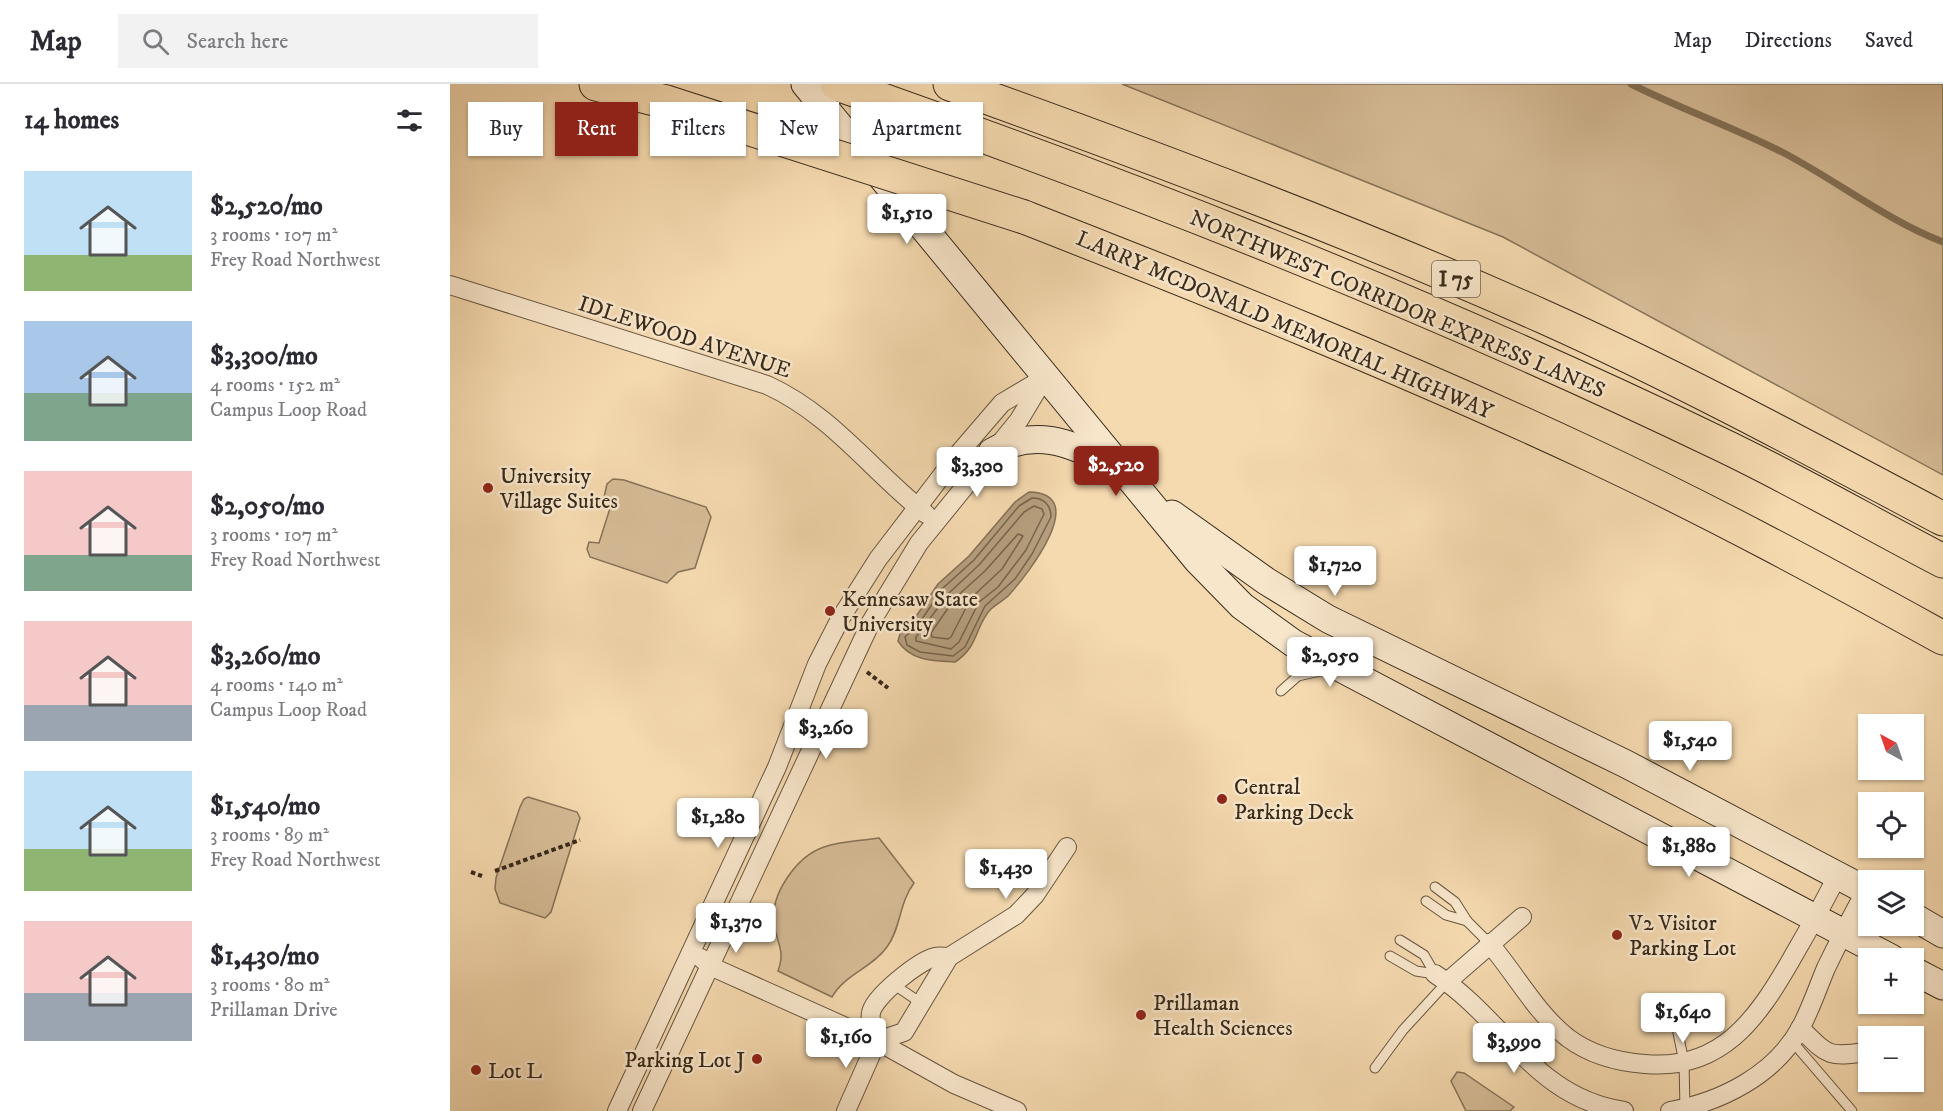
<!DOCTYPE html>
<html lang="en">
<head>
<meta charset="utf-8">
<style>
	body { margin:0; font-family:"IM FELL DW Pica",serif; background:#f2f2f3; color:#2b2b33; height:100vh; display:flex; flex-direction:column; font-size:22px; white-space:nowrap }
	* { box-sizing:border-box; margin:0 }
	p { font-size:20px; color:#7c7c81 }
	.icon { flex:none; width:33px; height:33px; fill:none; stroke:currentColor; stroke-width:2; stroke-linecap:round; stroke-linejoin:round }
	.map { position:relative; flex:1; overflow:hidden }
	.side { display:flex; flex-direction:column; background:#fff; width:450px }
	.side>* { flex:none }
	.hud { position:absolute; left:18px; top:18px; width:570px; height:54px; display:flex; gap:12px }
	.needle { width:39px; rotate:320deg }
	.tools { position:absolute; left:1408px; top:630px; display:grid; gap:12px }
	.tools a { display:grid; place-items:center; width:66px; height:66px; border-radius:0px; background:#fff; box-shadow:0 2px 4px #0004; font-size:30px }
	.price { position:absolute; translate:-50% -51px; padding:0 14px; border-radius:6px; background:#fff; color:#222; font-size:20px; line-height:39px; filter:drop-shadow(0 2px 3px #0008) }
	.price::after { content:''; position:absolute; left:50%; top:36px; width:18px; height:14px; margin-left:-9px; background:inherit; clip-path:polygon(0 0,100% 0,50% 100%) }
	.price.on { background:#8f2418; color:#fff }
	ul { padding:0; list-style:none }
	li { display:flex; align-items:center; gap:18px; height:150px; padding:0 24px }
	li span { display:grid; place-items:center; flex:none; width:168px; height:120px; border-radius:0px; color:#555 }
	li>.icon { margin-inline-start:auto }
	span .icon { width:72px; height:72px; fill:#fffc; stroke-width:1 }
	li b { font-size:26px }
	h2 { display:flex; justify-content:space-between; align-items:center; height:72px; padding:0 24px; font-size:26px }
	.chip { padding:0 21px; border-radius:0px; background:#fff; box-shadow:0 2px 4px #0004; font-size:21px; line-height:54px }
	.chip.on { background:#8f2418; color:#fff }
	header { display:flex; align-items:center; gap:36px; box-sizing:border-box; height:84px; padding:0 30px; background:#fff; border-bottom:2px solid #e1e1e2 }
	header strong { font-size:28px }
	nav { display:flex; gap:33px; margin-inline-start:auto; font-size:21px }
	.search { width:420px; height:54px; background:#f2f2f3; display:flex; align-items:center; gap:15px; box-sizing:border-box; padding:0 21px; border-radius:0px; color:#7c7c81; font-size:22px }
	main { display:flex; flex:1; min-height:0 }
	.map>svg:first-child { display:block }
	.green { fill:#d5bb96; stroke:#867359; stroke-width:1.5 }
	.water { fill:#b59e7d; stroke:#837056; stroke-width:1.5 }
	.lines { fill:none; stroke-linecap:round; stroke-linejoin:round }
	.shore { stroke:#76644c; stroke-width:1.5 }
	.stream { stroke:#837056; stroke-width:7 }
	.service-casing { stroke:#675641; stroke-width:11 }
	.minor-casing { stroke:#675641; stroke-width:20 }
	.secondary-casing { stroke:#382b1c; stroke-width:29 }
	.motorway-casing { stroke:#382b1c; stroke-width:35 }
	.path { stroke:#382b1c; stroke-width:4; stroke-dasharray:4.5 3; stroke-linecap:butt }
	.service { stroke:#f8e6cb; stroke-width:9 }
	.minor { stroke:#f8e6cb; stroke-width:18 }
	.secondary { stroke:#f8e6cb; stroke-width:27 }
	.motorway { stroke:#f5d9af; stroke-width:33 }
	.motorway-bridge-casing { stroke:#382b1c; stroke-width:35; stroke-linecap:butt }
	.motorway-bridge { stroke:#f5d9af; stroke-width:33 }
	.poi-dot { fill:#8f2418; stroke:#f8e6cb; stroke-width:2 }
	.labels { text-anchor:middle; stroke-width:5; stroke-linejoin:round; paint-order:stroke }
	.shield { fill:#f8e6cb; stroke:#726350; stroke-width:1.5 }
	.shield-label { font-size:21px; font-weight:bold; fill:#382b1c }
	.street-label { font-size:22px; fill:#382b1c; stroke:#f8e6cb }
	.poi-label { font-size:22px; fill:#382b1c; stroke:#f8e6cb; text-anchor:start }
</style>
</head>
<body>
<header>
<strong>Map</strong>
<div class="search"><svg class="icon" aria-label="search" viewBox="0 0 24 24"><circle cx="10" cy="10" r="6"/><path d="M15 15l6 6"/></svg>Search here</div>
<nav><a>Map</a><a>Directions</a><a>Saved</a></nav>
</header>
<main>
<section class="side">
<h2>14 homes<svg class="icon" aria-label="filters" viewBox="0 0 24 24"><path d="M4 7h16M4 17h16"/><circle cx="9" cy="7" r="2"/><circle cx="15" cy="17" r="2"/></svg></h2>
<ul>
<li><span style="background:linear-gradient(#bfe0f5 70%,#8fb573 0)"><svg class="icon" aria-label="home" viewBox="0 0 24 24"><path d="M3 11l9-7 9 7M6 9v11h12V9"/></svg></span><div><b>$2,520/mo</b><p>3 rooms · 107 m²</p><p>Frey Road Northwest</p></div></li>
<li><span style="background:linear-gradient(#a9c7e8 60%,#7fa58c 0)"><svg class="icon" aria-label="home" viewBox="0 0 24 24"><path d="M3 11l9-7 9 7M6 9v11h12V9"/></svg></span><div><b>$3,300/mo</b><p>4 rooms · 152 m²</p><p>Campus Loop Road</p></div></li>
<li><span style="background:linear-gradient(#f6c9c9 70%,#7fa58c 0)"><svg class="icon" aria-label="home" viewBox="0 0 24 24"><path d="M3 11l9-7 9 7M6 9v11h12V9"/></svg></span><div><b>$2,050/mo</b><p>3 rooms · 107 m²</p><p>Frey Road Northwest</p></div></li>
<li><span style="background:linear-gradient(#f6c9c9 70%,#9aa5b1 0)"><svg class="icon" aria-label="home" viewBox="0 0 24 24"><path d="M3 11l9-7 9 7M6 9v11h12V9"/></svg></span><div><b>$3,260/mo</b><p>4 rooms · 140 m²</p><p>Campus Loop Road</p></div></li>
<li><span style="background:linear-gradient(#bfe0f5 65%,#8fb573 0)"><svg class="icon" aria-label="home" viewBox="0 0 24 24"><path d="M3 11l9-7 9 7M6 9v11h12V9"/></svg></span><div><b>$1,540/mo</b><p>3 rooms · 89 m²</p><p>Frey Road Northwest</p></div></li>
<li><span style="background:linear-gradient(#f6c9c9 60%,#9aa5b1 0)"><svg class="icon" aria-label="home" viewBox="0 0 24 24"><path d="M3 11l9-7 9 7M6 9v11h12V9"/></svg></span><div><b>$1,430/mo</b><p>3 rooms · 80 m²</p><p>Prillaman Drive</p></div></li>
</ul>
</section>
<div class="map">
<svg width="1493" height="1027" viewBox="0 0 1493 1027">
	<rect width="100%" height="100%" fill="#f5d9af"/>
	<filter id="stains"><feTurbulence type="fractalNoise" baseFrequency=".00333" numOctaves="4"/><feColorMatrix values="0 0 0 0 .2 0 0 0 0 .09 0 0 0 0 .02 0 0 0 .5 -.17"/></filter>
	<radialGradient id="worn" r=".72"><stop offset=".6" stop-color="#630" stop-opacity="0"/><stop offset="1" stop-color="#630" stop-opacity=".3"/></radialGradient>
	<g class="green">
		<polygon points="672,0 1493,0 1493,391 1053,153"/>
		<polygon points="163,395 174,396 256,423 261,433 245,484 228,488 217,499 140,473 137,465 139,458 149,459 161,421 153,418 157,400"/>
		<polygon points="78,713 127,728 130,734 101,828 95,834 50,819 45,805 46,794 70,723 74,715"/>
		<path d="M429,754L464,799C449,819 451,844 437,863C422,884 395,890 382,913L328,887C336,865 326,859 324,839C320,810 347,772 374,763C391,757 411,757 429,754Z"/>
		<polygon points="1007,988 1014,989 1064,1023 1060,1027 1016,1027 1001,997"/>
	</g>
	<path class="water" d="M579,408C642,409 577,491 559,511C554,516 547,520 541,525C525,541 529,563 505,578C485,577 460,577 448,557L450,550L467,531L488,500L519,472L565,418Z"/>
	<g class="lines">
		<g class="shore">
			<path d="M582,414C594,414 601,421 601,433L582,470L565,495L535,522L515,563L503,572L470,568L457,561L455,553L472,535L493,504L524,476L569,422Z"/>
			<polygon points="584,422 592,425 594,430 576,466 548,503 529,518 509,558 501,565 466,557 466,553 499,509 529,481 574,428"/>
			<polygon points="568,450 573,452 552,485 521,514 501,553 498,555 482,553 481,549 505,514 535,487"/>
		</g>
		<path class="stream" d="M1181,0C1231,25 1283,43 1332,68C1386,96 1436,136 1493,158"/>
		<g class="service-casing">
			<g id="service">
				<polyline points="831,607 848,592 879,585"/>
				<polyline points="985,803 1005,818 1017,837"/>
				<polyline points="976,817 996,831 1017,837 1039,859"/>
				<polyline points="950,856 974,871 985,890"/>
				<polyline points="940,872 966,887 985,890"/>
				<polyline points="443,900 471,919"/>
				<polyline points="1223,925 1234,978 1235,1025"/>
				<polyline points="1341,956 1402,1027"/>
				<polyline points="925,984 953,946 997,898"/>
			</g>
		</g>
		<g class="minor-casing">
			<g id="minor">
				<path d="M0,201L317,301C381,330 421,386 476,430"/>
				<path d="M1039,859C1065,889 1086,929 1118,954C1141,971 1166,978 1195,980C1271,987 1307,935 1341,876C1357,848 1373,821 1387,792"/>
				<polyline points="251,874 260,882 427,957 504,1000 567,1027"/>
				<path d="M985,890C1056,936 1083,1013 1174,1027"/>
				<polyline points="997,898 1072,833"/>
				<path d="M1350,944C1377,970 1376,974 1415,968L1419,971"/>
				<polyline points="427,957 454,948 499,873 566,831 585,811 617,763"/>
				<path d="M427,957C425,949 419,936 421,929C423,913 470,876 485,873C489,872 495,873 499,873"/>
				<polyline points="167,1027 327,683 367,580 390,535 428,475 509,369 552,319 594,294"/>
				<polyline points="192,1027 421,538 469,459 569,336 593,296"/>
				<polyline points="396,1027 427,957"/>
				<path d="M1220,1027C1271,1018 1325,991 1351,943C1361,924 1368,903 1376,884C1389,857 1402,832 1416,806"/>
			</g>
		</g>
		<g class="secondary-casing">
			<g id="secondary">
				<polyline points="355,0 747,476 792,522 843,559 1441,874"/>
				<path d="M542,368C584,344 620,358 659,379"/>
				<polyline points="722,430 816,497 878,535 1176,680 1419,808"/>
				<polyline points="1464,833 1493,850"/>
				<polyline points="1464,887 1493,902"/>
			</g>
		</g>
		<g class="motorway-casing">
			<g id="motorway">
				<polyline points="146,0 216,18"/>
				<path d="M387,0C686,104 982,221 1268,359C1344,395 1418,438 1493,477"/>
				<path d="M500,0C700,72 899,146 1094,233C1230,294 1361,365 1493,435"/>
				<path d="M574,133C766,208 955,284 1141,371C1261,427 1377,490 1493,554"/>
			</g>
		</g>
		<g class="path">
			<polyline points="417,588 438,604"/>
			<polyline points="45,787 130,756"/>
			<polyline points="21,788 32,792"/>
		</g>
		<use href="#service" class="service"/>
		<use href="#minor" class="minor"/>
		<use href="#secondary" class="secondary"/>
		<use href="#motorway" class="motorway"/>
		<g class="motorway-bridge-casing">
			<polyline id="motorway-bridge" points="216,18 574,133"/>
		</g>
		<use href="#motorway-bridge" class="motorway-bridge"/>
	</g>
	<g class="poi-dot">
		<circle cx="38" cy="404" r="6"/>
		<circle cx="380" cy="527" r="6"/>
		<circle cx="772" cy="715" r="6"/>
		<circle cx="1167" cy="851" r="6"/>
		<circle cx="691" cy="931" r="6"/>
		<circle cx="307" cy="975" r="6"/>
		<circle cx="26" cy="986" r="6"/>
	</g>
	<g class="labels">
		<rect class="shield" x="982" y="177" width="48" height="36" rx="4.5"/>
		<g class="shield-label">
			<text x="1006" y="202">I 75</text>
		</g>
		<g class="street-label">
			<text transform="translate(948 219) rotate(23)" y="8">NORTHWEST CORRIDOR EXPRESS LANES</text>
			<text transform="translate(835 240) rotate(23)" y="8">LARRY MCDONALD MEMORIAL HIGHWAY</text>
			<text transform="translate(235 252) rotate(18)" y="8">IDLEWOOD AVENUE</text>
		</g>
		<g class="poi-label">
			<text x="50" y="399">University<tspan x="50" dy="25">Village Suites</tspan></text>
			<text x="392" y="522">Kennesaw State<tspan x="392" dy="25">University</tspan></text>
			<text x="784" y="710">Central<tspan x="784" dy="25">Parking Deck</tspan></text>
			<text x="1179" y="846">V2 Visitor<tspan x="1179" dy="25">Parking Lot</tspan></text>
			<text x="703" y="926">Prillaman<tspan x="703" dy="25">Health Sciences</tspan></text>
			<text x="295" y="983" text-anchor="end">Parking Lot J</text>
			<text x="38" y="994">Lot L</text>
		</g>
	</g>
	<rect width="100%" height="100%" filter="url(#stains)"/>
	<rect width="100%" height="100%" fill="url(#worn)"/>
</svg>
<div class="tools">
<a><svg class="needle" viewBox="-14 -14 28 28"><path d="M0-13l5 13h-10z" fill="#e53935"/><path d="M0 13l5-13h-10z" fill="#7c7c81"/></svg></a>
<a><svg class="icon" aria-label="locate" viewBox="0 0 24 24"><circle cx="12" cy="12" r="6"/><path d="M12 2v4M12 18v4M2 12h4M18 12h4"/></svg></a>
<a><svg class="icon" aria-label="layers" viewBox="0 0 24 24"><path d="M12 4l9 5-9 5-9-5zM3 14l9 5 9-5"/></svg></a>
<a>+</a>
<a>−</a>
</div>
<b class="price" style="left:457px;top:161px">$1,510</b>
<b class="price on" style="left:666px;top:413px">$2,520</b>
<b class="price" style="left:527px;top:414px">$3,300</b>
<b class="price" style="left:885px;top:513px">$1,720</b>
<b class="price" style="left:880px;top:604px">$2,050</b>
<b class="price" style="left:376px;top:676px">$3,260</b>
<b class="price" style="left:1240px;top:688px">$1,540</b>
<b class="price" style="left:268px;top:765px">$1,280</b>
<b class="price" style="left:1239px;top:794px">$1,880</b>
<b class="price" style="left:556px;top:816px">$1,430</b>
<b class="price" style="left:286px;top:870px">$1,370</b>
<b class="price" style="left:1233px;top:960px">$1,640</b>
<b class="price" style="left:396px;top:985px">$1,160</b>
<b class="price" style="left:1064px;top:990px">$3,990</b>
<div class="hud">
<a class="chip">Buy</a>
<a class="chip on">Rent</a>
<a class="chip">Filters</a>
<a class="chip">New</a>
<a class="chip">Apartment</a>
</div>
</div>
</main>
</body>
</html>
